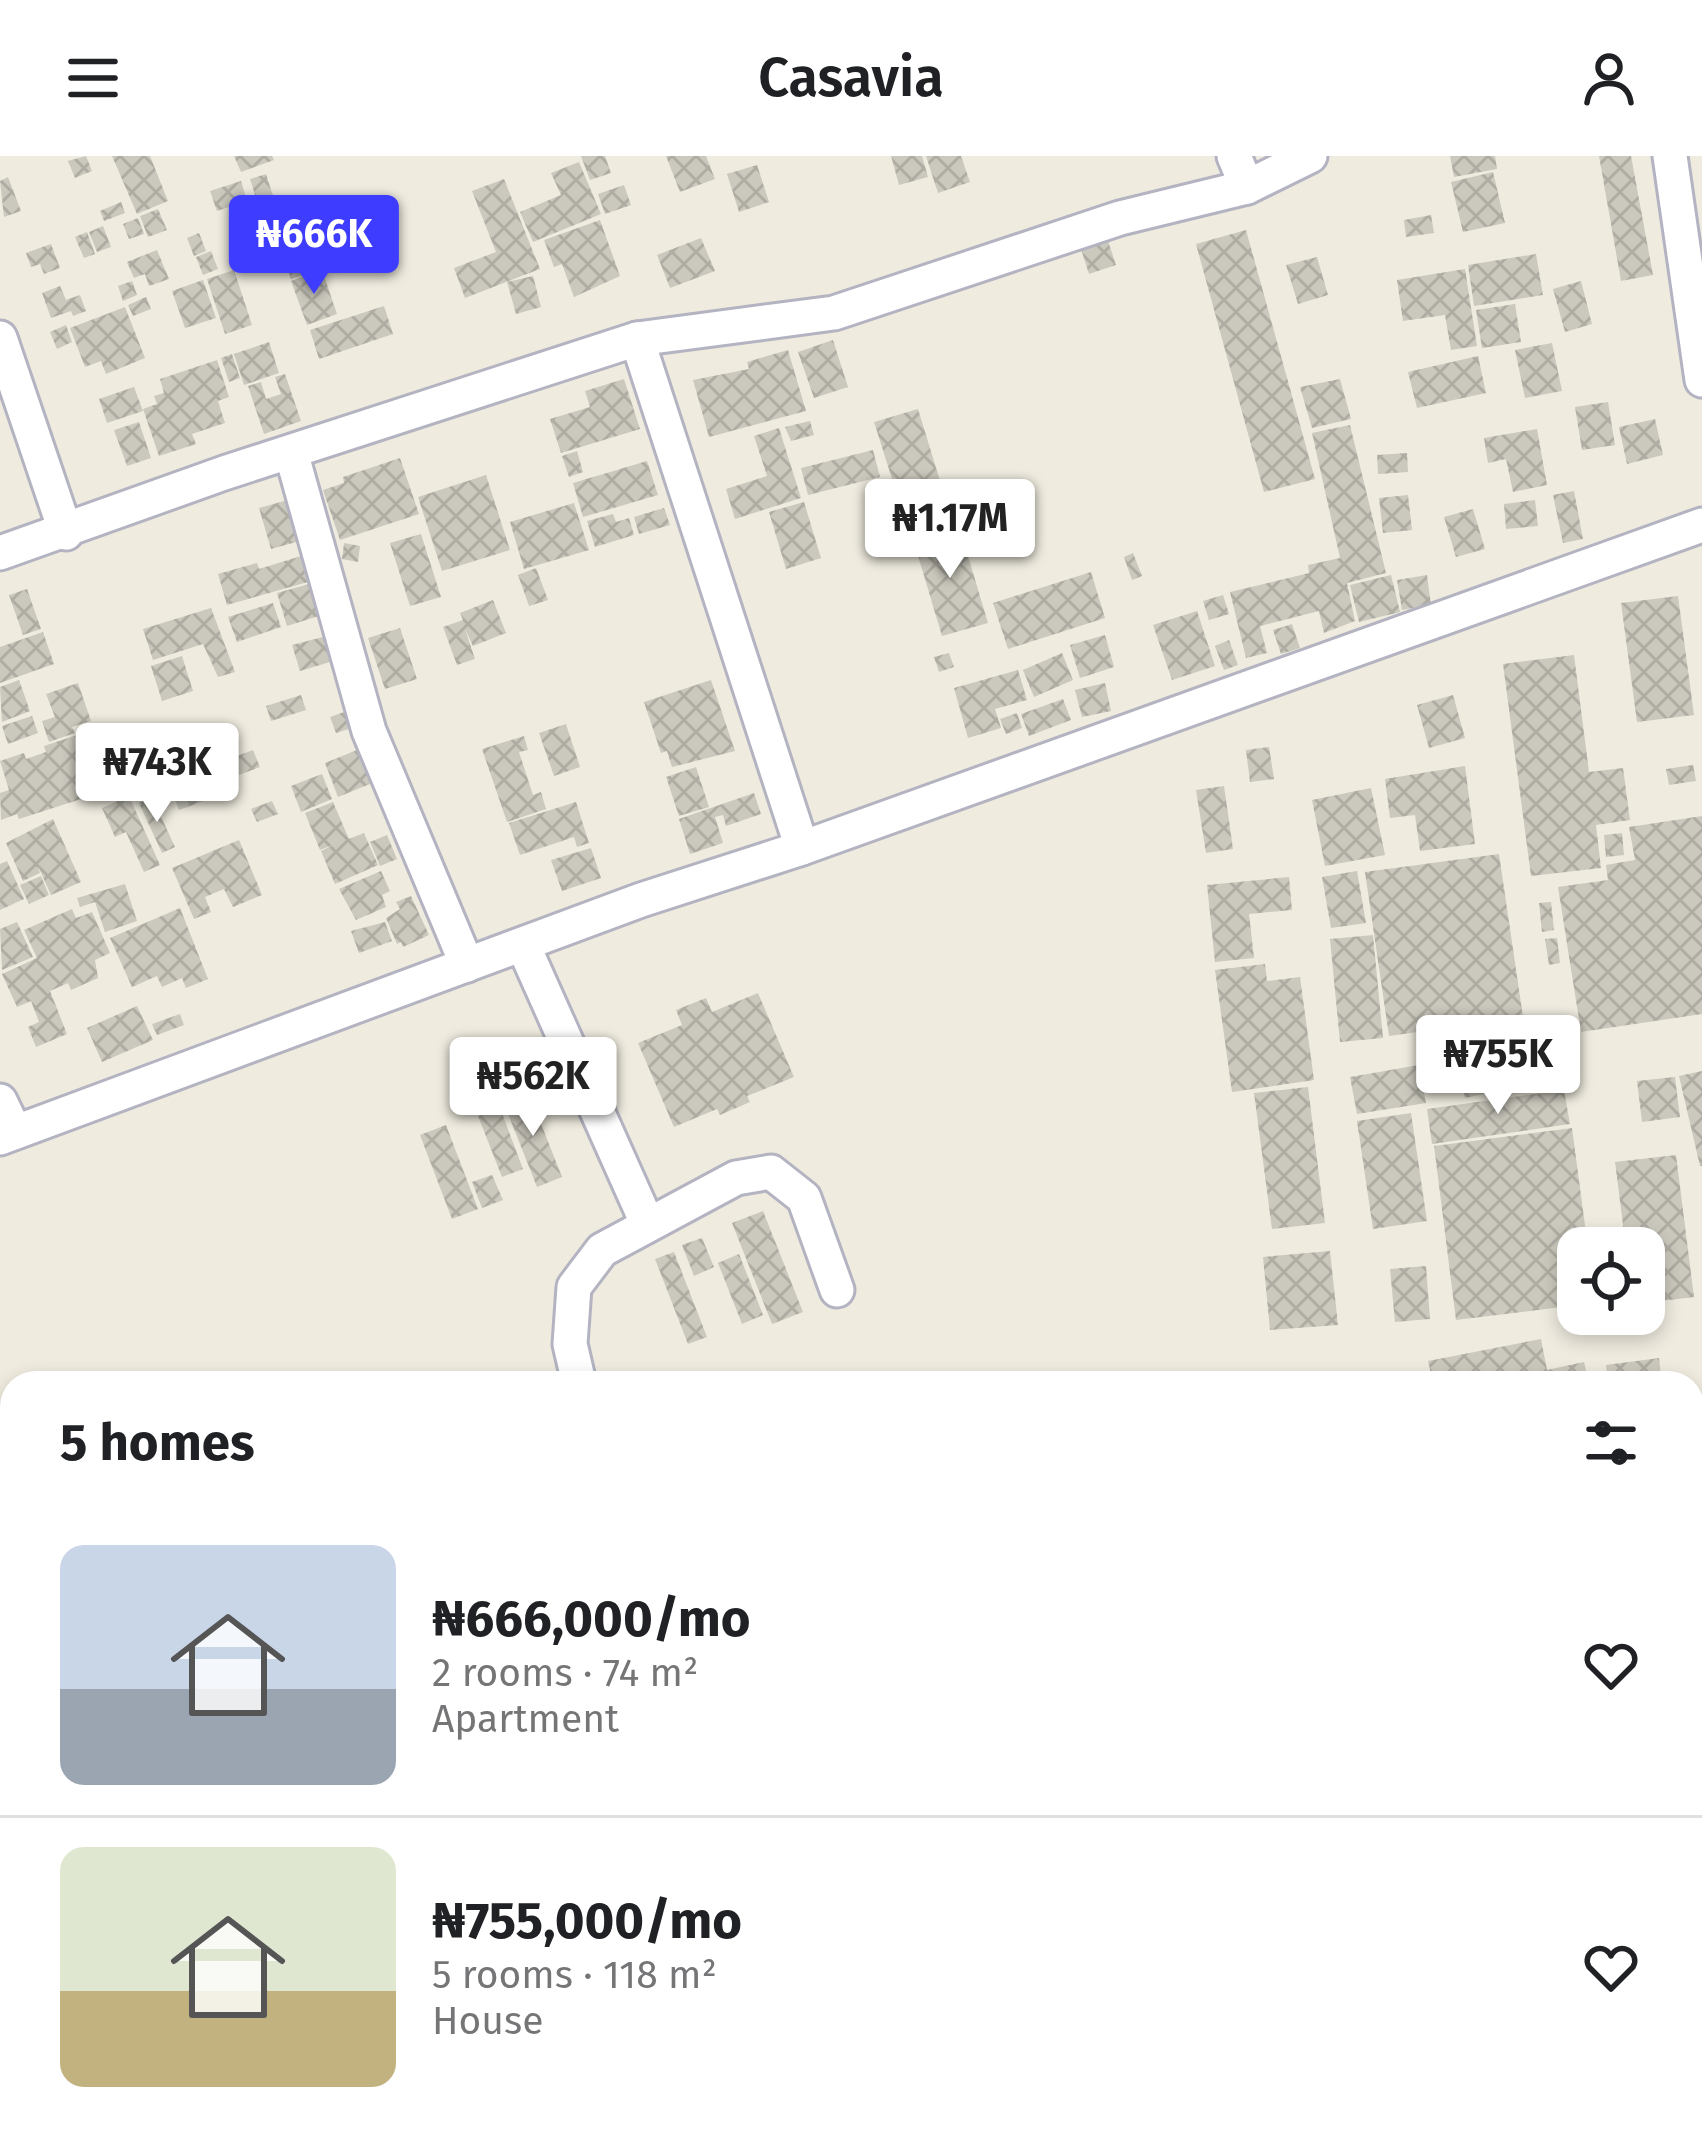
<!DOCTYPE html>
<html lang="en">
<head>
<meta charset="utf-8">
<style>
	body { margin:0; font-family:"Fira Sans",sans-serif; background:#f6f6f6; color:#202124; height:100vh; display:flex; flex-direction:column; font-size:45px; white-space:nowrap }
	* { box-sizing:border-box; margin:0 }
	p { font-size:39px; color:#757577 }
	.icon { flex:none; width:66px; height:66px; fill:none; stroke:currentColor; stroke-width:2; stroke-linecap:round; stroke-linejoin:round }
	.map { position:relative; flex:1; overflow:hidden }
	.sheet { position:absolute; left:0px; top:1215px; width:1704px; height:771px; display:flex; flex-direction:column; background:#fff; border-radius:36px 36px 0 0; box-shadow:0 6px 18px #0003 }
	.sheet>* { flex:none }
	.tools { position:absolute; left:1557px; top:1071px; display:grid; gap:24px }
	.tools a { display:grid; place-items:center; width:108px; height:108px; border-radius:24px; background:#fff; box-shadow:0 6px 18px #0003; font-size:60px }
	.price { position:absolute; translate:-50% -102px; padding:0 27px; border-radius:12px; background:#fff; color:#222; font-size:39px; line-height:78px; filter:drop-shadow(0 3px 6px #0008) }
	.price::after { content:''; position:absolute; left:50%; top:72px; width:36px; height:27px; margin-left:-18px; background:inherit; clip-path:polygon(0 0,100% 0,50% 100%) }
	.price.on { background:#3e3cff; color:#fff }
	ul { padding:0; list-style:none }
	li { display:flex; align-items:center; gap:36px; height:300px; padding:0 60px }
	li+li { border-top:3px solid #e0e0e0 }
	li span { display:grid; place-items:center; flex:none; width:336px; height:240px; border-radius:24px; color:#555 }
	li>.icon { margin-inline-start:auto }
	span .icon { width:144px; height:144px; fill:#fffc; stroke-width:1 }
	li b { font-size:51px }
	h2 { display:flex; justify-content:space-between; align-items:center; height:144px; padding:0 60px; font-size:51px }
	header { display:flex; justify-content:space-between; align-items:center; height:156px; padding:0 60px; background:#fff; font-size:54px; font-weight:600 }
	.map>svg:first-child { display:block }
	.building { fill:url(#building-cross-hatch) }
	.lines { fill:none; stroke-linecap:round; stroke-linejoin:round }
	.minor-casing { stroke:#b3b3c1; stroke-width:39 }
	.minor { stroke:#fff; stroke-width:33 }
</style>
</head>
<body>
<header><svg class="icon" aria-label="menu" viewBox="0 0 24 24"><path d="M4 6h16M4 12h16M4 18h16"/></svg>Casavia<svg class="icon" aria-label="person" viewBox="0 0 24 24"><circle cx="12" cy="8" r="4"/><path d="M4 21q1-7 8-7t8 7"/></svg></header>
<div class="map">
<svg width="1702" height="1985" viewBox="0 0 1702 1985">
	<defs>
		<pattern id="building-cross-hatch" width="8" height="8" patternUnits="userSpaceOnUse" patternTransform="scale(3)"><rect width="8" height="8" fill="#cbc9bd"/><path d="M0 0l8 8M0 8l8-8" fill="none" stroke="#afada3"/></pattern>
	</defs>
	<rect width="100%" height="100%" fill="#efebdf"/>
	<g class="building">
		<polygon points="86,0 92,15 75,22 68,5"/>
		<polygon points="112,0 150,0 168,45 137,58"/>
		<polygon points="234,0 272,0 274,4 241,16"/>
		<polygon points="581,0 605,0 611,17 590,24"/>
		<polygon points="666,0 706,0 715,23 680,36"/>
		<polygon points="891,0 922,0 928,21 899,29"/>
		<polygon points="926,0 961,0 970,26 938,37"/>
		<polygon points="1450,0 1495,0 1497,13 1454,21"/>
		<polygon points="1599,0 1631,0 1653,119 1621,125"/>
		<polygon points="579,6 601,58 533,86 520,56 561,39 551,17"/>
		<polygon points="757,9 769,46 739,56 727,18"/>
		<polygon points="1493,16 1505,67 1463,76 1451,26"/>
		<polygon points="266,18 273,40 257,45 250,23"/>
		<polygon points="8,21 21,55 4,61 0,25"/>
		<polygon points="504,23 540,113 465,142 454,112 496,96 472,35"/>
		<polygon points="241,25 247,45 217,55 210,35"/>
		<polygon points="624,29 631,49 605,58 598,38"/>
		<polygon points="121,46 125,57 104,65 100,55"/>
		<polygon points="158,53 167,74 148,81 140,60"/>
		<polygon points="1431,59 1434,77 1406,81 1404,64"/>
		<polygon points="138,62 144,78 129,83 123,68"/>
		<polygon points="600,64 620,120 574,141 562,108 554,111 544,84"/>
		<polygon points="255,65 266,92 257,95 251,83 246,85 240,70"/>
		<polygon points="103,70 111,91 97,96 89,76"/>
		<polygon points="1246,74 1315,323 1264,336 1196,88"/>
		<polygon points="87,76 95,98 84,102 75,81"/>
		<polygon points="199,77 206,95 194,100 187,82"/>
		<polygon points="701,82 715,115 670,132 657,99"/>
		<polygon points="1107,82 1116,109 1089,118 1080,90"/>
		<polygon points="51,88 60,112 44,118 40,108 31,111 26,97"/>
		<polygon points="157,94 169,123 149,130 145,118 134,122 127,106"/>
		<polygon points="211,95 218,113 203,119 196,101"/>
		<polygon points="302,96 309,117 291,123 284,102"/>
		<polygon points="1536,98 1543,139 1474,150 1468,109"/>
		<polygon points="1317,101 1328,139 1298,148 1286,109"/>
		<polygon points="1465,113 1477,190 1451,194 1445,159 1403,165 1397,124"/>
		<polygon points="234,114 252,169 225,178 207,123"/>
		<polygon points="322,114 337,158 307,169 291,125"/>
		<polygon points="533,120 541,151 516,158 507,126"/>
		<polygon points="203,124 216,162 185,172 172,135"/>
		<polygon points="132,125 137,139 123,145 118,130"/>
		<polygon points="1581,125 1592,168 1565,176 1553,133"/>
		<polygon points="60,130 66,144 80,139 86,155 73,160 71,155 51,162 42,137"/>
		<polygon points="146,141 151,153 133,160 128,149"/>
		<polygon points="1515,148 1521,186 1482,192 1476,154"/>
		<polygon points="384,150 393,178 319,203 310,174"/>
		<polygon points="125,151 145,202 106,218 101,205 85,211 70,172"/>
		<polygon points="66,169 72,186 57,193 50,176"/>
		<polygon points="833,184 848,231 814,242 798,196"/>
		<polygon points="269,186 279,217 244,229 234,198"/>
		<polygon points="1552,187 1562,235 1525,242 1515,194"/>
		<polygon points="788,194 806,255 709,281 693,224 749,213 747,206"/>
		<polygon points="232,198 240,222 229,226 221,202"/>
		<polygon points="1478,200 1486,237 1417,252 1408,216"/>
		<polygon points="217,204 229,241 218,245 225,267 192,278 196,288 159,300 143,253 157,248 154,240 164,237 160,223"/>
		<polygon points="285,218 301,265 264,278 248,230 261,226 266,243 281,238 275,221"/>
		<polygon points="624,223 640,273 561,297 550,263 590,251 585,235"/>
		<polygon points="1340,223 1351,263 1312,272 1300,231"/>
		<polygon points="134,231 143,255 107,267 99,243"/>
		<polygon points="1608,246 1615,289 1582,294 1575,251"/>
		<polygon points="918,253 948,351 905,364 874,266"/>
		<polygon points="1655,263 1663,299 1627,308 1619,271"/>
		<polygon points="810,265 814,279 791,285 785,271"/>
		<polygon points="139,266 151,302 127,310 114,274"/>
		<polygon points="1350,269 1386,417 1347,427 1355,465 1324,477 1319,455 1260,470 1267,497 1246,502 1230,436 1309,417 1308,409 1340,402 1312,277"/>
		<polygon points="779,272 801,342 735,363 726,333 767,320 754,280"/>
		<polygon points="1537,273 1547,329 1513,336 1506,303 1488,307 1484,282"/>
		<polygon points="873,294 880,321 808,339 801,312"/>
		<polygon points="577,295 583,316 569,321 562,300"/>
		<polygon points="1407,297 1408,316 1378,318 1377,299"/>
		<polygon points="400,302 419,358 340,384 323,334 344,327 343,321"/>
		<polygon points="647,305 658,339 583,361 573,327"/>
		<polygon points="486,319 510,394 442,415 418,341"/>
		<polygon points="1574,335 1583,383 1563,387 1553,339"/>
		<polygon points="1408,339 1412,374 1383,377 1379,342"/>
		<polygon points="288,344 300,385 271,393 259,352"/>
		<polygon points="1535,344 1538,370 1506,373 1504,348"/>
		<polygon points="804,346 821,402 786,413 769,356"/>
		<polygon points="574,347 589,394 524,413 510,366"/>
		<polygon points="664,352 670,369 639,378 634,361"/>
		<polygon points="1473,353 1485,393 1456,401 1444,361"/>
		<polygon points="613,358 616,366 629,362 634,379 595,391 587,365"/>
		<polygon points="959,370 988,467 942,480 913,383"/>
		<polygon points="421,378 441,441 410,450 390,387"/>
		<polygon points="344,387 360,390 358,406 342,403"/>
		<polygon points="1133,397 1142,420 1132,424 1124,401"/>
		<polygon points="301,400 308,426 227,449 218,418 257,407 259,413"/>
		<polygon points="536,412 548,444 529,450 518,419"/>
		<polygon points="1091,416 1105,462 1008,493 993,447"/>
		<polygon points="1391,419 1400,456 1359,466 1350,429"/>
		<polygon points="1427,419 1431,449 1402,454 1397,424"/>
		<polygon points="309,428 319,460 287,470 277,437"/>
		<polygon points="27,433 41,473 23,479 9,439"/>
		<polygon points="1223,439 1229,458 1209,464 1203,445"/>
		<polygon points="1678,440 1694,559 1637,566 1621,447"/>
		<polygon points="493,444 506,477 473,490 465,473 475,503 457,509 443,471 463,464 460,457"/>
		<polygon points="273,447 281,471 237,486 228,461"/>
		<polygon points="211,452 235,516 218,521 203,488 153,504 143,473"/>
		<polygon points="1197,455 1215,510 1172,524 1153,469"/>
		<polygon points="1292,468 1300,492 1281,498 1273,474"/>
		<polygon points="400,472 417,523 385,533 368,482"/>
		<polygon points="43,476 54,508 0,527 0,491"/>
		<polygon points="1105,479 1114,511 1080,522 1070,489"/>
		<polygon points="323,481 330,506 300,515 292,489"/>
		<polygon points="1229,484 1238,509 1224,514 1215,490"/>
		<polygon points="949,497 954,511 939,516 934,501"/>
		<polygon points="1062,497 1073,524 1034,541 1023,514"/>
		<polygon points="1574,499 1589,616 1623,612 1630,664 1596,669 1601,712 1531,720 1503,508"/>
		<polygon points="182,500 193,535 162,545 151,510"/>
		<polygon points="1018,514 1027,544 995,553 1001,572 968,582 954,532"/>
		<polygon points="19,524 30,555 2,566 0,531"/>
		<polygon points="711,524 735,595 672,611 667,595 661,597 644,546"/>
		<polygon points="78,527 91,565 72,571 75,577 49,586 42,565 55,561 46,538"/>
		<polygon points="1105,527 1111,555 1082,561 1075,534"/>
		<polygon points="301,539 306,554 271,565 266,550"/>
		<polygon points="1453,539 1465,582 1429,592 1417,549"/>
		<polygon points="1063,543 1071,564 1029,580 1021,558"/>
		<polygon points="347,555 352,572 336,577 330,561"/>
		<polygon points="1017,557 1022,572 1006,578 1000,563"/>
		<polygon points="32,560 38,577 8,588 2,570"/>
		<polygon points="566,568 580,611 554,620 539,577"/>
		<polygon points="89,575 109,634 19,663 17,658 1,664 0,637 9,634 0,605 24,597 26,603 46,596 44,590"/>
		<polygon points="524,580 528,594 519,596 533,639 541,636 546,653 507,666 482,593"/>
		<polygon points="1269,591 1274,623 1250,626 1246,594"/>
		<polygon points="362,592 375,626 338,641 325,607"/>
		<polygon points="253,594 260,611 202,633 206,644 179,654 168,626"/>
		<polygon points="1693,609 1696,625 1669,629 1666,613"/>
		<polygon points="1465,610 1475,688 1420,695 1415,659 1390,662 1385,623"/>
		<polygon points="696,611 709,651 679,660 666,621"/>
		<polygon points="322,618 332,643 301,656 291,630"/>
		<polygon points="1224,630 1233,693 1206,697 1196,634"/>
		<polygon points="1371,632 1385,699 1325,710 1312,644"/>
		<polygon points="754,637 761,658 726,670 723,659 715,661 723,687 690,698 679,663"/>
		<polygon points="129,640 160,709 144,716 126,676 115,681 102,652"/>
		<polygon points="152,641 175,691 162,697 139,647"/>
		<polygon points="272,645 278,658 257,666 251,653"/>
		<polygon points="333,646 349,683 364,677 378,709 335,728 321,695 333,689 320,694 305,657"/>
		<polygon points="576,646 589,687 577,691 574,681 520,699 509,667"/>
		<polygon points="1702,660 1702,858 1581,876 1558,731 1608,724 1606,709 1635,704 1629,671"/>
		<polygon points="53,663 81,726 51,739 38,710 40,717 23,725 6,687"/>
		<polygon points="1622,677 1624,699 1606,701 1604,679"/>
		<polygon points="387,679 397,703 380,710 370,686"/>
		<polygon points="239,684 262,739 233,751 224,733 205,741 211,756 194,763 172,712"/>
		<polygon points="591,692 601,722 562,735 551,704"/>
		<polygon points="1499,698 1523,861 1389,880 1365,716"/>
		<polygon points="7,705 24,743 0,754 0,708"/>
		<polygon points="381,715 390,735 382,739 386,751 356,764 339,733"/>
		<polygon points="1357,715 1366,767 1331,772 1322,721"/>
		<polygon points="41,720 49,739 29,748 20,729"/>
		<polygon points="1289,721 1292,754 1249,758 1254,802 1215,806 1207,729"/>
		<polygon points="125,728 137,765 105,776 95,746 80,751 77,742"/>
		<polygon points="411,740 429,779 403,791 401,786 397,788 386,762 400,753 396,746"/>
		<polygon points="1551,746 1554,774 1542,776 1539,747"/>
		<polygon points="180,752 208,823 186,832 182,822 162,831 157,820 132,831 110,782"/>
		<polygon points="72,753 76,762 92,756 110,797 95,804 98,822 71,834 68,827 50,835 67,878 36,891 28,871 39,866 31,845 17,851 2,818 37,802 24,774"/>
		<polygon points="17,766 33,801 2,814 0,773"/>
		<polygon points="385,766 392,785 359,797 351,775"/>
		<polygon points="1373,779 1383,882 1340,886 1330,783"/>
		<polygon points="1557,782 1560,807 1549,809 1545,783"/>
		<polygon points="1265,808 1267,825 1300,821 1314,924 1232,936 1215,814"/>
		<polygon points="758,837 794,921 747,940 750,946 720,959 717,953 674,971 638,887 682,869 676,854 706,842 712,856"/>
		<polygon points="137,850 153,884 102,906 87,872"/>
		<polygon points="180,858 184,869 157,879 152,868"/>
		<polygon points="1491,901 1498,935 1465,942 1458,907"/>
		<polygon points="1419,909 1426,947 1357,958 1350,921"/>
		<polygon points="1702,915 1702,1010 1700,1010 1679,920"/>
		<polygon points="1675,921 1680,961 1642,966 1637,925"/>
		<polygon points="1308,931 1325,1067 1272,1073 1254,937"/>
		<polygon points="1564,934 1570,968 1432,988 1427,953"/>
		<polygon points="528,935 562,1021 537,1031 503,945"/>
		<polygon points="500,952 523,1013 502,1021 478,960"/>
		<polygon points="1411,957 1427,1065 1373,1073 1357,965"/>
		<polygon points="446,969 478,1053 452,1063 420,979"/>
		<polygon points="1572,972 1588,1092 1578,1092 1578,1149 1456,1164 1434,990"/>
		<polygon points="1676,999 1694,1141 1644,1147 1644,1092 1626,1092 1615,1006"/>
		<polygon points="492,1019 503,1044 482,1052 472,1026"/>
		<polygon points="763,1055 803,1156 772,1168 732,1067"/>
		<polygon points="702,1082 714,1111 694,1120 682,1089"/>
		<polygon points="1330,1095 1338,1169 1270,1174 1263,1101"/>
		<polygon points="674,1096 707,1181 688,1188 655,1103"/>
		<polygon points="739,1098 763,1159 742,1168 718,1107"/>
		<polygon points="1426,1110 1430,1163 1395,1166 1390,1113"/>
		<polygon points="1541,1183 1547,1214 1584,1206 1589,1227 1433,1227 1428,1205"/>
		<polygon points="1659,1202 1662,1227 1608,1227 1606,1209"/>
		<polygon points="1696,1244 1702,1244 1702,1305 1692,1296 1692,1250"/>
		<polygon points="1702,1345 1702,1744 1692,1746 1692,1347"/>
		<polygon points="53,1974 205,1974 210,1985 58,1985"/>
	</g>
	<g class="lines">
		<g class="minor-casing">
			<g id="minor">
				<polyline points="1234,0 1247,31"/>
				<polyline points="1670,0 1702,224"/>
				<polyline points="0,182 66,377"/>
				<polyline points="637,183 802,692"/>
				<polyline points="291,296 369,575 467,809"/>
				<polyline points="0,397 224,317 637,183 834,157 1120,62 1247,31 1310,0"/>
				<polyline points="523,789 648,1069"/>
				<polyline points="0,945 15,976"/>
				<polyline points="0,982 641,744 802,692 1702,369"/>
				<polyline points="579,1227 570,1188 574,1131 602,1094 736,1022 771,1016 804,1042 837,1134"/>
				<polyline points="0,1376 12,1385"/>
				<polyline points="2,1644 12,1669"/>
				<polyline points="1218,1974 1222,1985"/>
				<polyline points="1692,1985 1702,1980"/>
			</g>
		</g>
		<use href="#minor" class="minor"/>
	</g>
</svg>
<div class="tools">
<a><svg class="icon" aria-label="locate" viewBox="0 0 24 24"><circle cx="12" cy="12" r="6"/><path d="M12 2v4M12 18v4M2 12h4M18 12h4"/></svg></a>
</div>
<b class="price on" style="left:314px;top:141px">₦666K</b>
<b class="price" style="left:950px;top:425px">₦1.17M</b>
<b class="price" style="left:157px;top:669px">₦743K</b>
<b class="price" style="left:1498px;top:961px">₦755K</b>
<b class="price" style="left:533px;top:983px">₦562K</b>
<section class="sheet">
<h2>5 homes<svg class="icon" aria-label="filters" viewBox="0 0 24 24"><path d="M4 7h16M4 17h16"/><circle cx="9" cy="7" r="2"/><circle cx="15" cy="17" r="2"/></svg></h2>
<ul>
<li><span style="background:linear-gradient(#c9d6e8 60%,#9aa5b1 0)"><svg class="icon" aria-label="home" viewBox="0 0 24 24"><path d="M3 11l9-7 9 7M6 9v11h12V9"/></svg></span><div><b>₦666,000/mo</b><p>2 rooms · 74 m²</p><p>Apartment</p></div><svg class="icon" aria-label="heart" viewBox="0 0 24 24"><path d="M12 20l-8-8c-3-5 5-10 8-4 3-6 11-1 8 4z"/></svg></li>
<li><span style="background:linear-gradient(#dfe7d0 60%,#c2b280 0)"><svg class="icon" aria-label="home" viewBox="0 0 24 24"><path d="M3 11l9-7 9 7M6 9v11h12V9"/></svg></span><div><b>₦755,000/mo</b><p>5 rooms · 118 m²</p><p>House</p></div><svg class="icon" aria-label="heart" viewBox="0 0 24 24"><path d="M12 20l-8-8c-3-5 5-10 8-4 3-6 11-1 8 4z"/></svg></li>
</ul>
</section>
</div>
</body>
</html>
